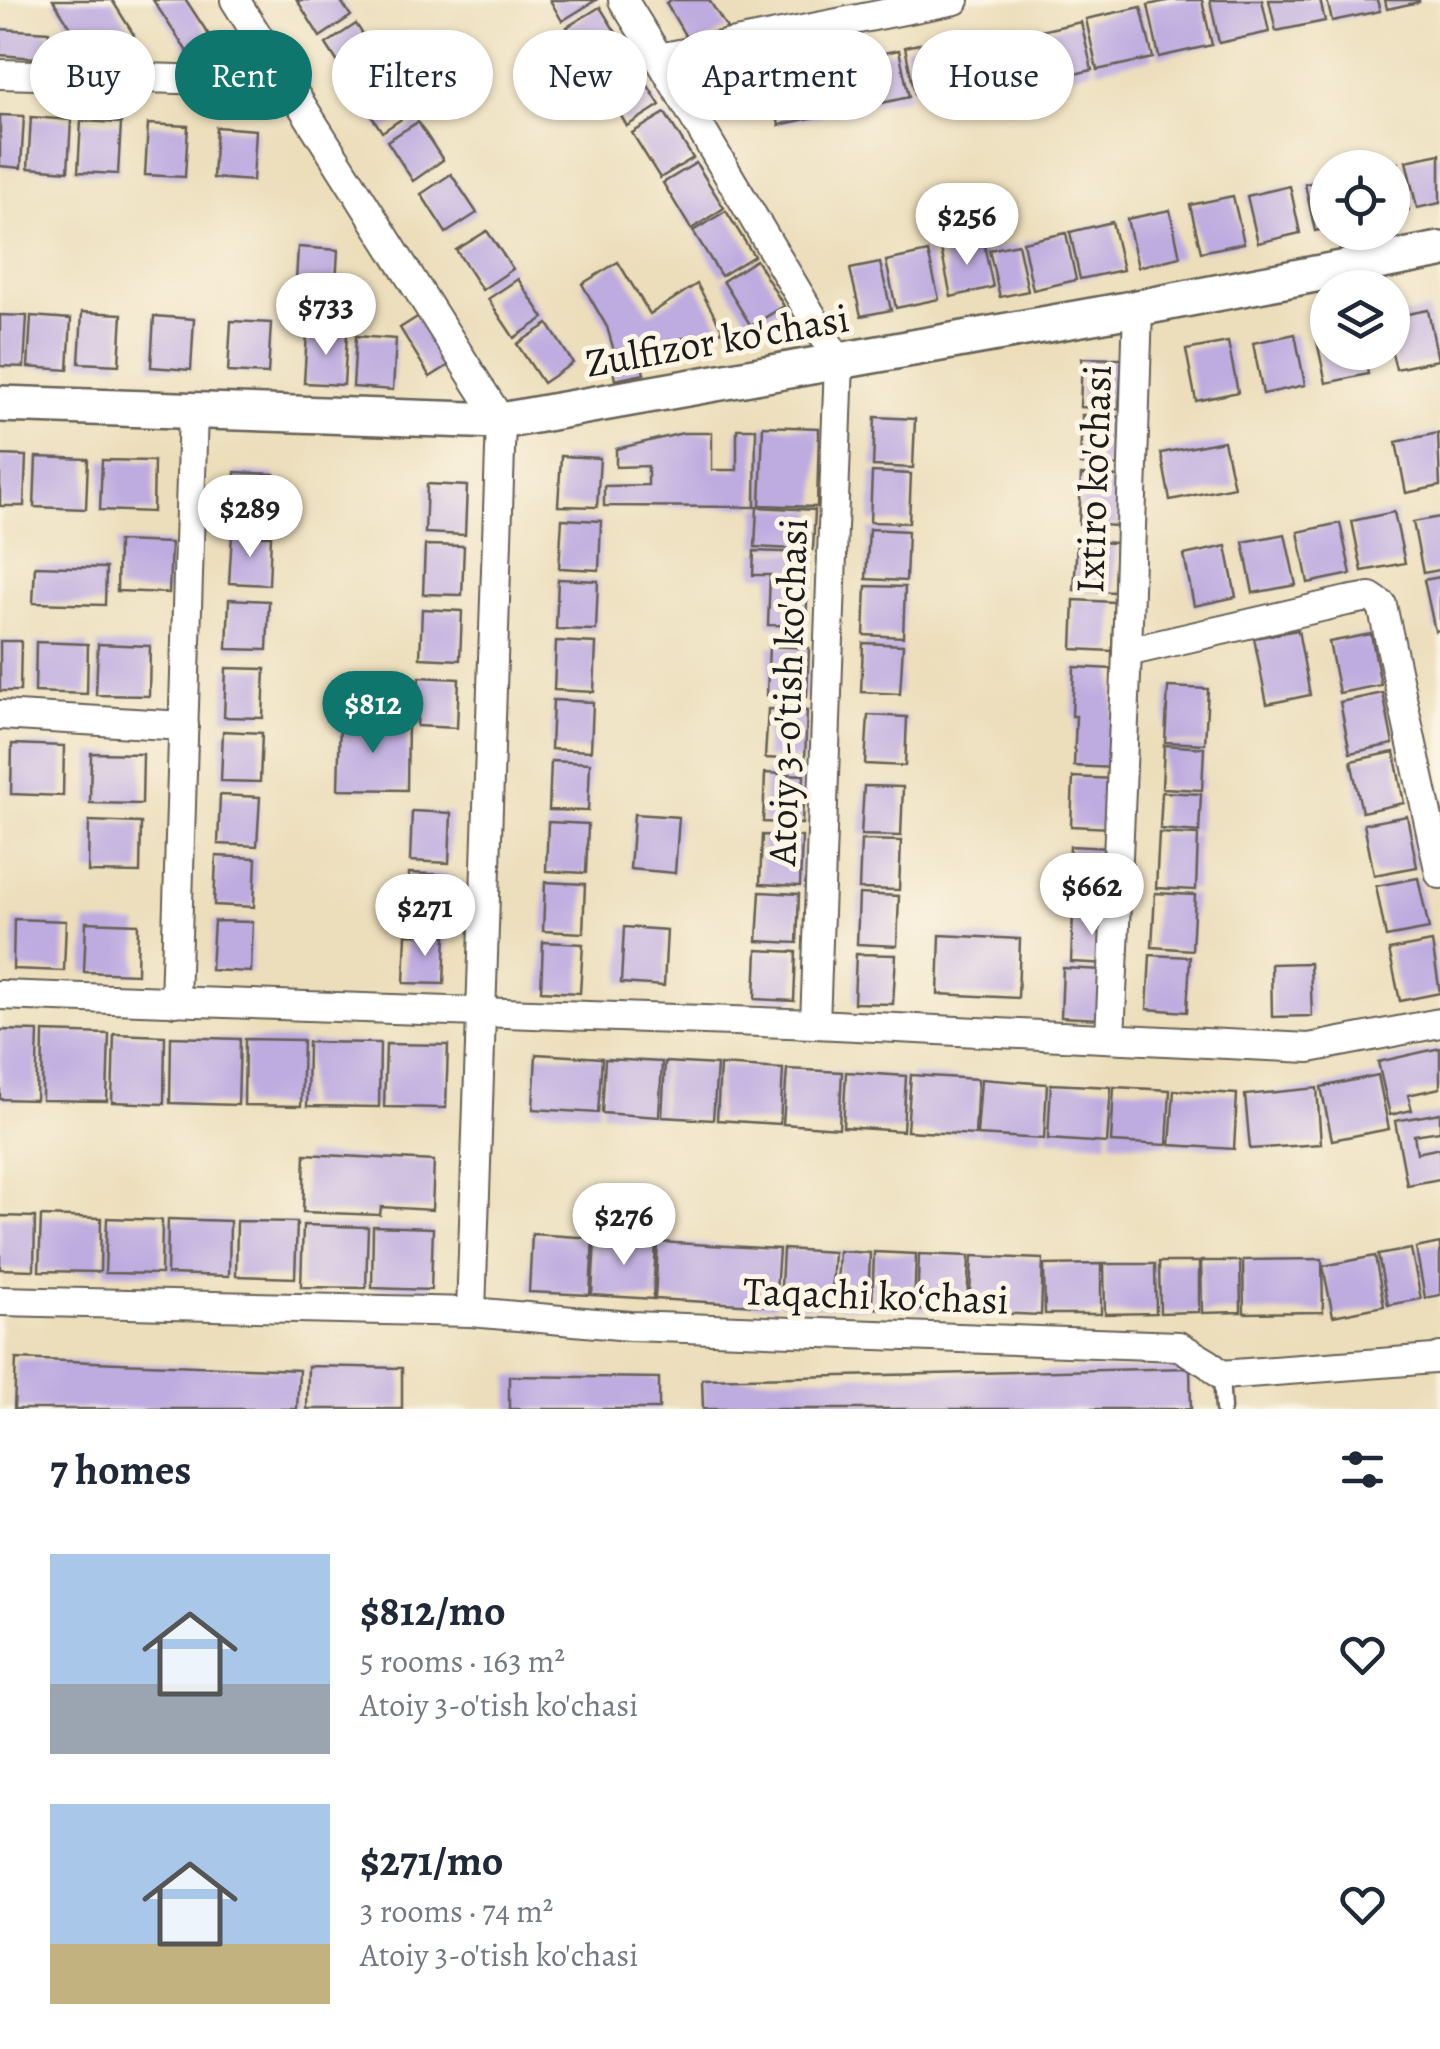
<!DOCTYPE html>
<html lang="en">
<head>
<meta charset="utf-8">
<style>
	body { margin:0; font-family:Alegreya,serif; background:#f2f2f3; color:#1f2937; height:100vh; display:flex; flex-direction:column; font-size:38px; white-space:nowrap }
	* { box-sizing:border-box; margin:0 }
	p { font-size:32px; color:#747a83 }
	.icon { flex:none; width:55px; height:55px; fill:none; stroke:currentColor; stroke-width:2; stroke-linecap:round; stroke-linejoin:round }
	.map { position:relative; height:1409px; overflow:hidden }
	.side { display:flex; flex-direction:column; background:#fff; flex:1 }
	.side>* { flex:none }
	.banner { position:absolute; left:30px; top:30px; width:1380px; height:90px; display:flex; gap:20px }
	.tools { position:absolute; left:1310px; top:150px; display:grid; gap:20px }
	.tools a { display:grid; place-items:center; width:100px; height:100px; border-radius:50%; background:#fff; box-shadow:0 2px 8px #0004; font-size:50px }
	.price { position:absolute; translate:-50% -85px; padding:0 22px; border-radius:35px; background:#fff; color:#222; font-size:32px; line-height:65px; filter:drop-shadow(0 2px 5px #0008) }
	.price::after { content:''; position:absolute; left:50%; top:60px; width:30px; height:22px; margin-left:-15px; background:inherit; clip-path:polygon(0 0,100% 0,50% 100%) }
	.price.selected { background:#0f766e; color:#fff }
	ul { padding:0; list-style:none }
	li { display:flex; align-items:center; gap:30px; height:250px; padding:0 50px }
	li span { display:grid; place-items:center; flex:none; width:280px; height:200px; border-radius:0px; color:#555 }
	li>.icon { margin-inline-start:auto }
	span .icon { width:120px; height:120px; fill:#fffc; stroke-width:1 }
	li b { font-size:42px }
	h2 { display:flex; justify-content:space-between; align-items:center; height:120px; padding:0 50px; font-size:42px }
	.tag { padding:0 35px; border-radius:45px; background:#fff; box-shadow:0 2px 8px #0004; font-size:35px; line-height:90px }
	.tag.selected { background:#0f766e; color:#fff }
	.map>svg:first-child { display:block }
	.building { fill:#beabe0 }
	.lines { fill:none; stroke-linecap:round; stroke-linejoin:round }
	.service-casing { stroke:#656054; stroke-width:19 }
	.minor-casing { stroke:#656054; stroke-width:32 }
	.tertiary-casing { stroke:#656054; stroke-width:40 }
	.service { stroke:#fff; stroke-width:14 }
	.minor { stroke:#fff; stroke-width:28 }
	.tertiary { stroke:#fff; stroke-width:35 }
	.labels { text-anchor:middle; stroke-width:10; stroke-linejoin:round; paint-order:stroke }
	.street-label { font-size:40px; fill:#1c1c1c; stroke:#fcf5e5 }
</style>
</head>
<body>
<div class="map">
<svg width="1440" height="1409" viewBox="0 0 1440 1409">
	<rect width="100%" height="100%" fill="#fcf5e5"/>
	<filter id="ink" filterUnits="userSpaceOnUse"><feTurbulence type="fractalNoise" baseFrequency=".01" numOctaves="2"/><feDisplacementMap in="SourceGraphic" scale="20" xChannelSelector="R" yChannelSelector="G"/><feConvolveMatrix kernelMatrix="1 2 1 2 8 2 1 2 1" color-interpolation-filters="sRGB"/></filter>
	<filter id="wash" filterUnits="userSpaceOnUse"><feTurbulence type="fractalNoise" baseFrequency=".0048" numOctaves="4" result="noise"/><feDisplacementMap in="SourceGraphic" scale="40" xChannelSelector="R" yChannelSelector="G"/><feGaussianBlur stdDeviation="2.25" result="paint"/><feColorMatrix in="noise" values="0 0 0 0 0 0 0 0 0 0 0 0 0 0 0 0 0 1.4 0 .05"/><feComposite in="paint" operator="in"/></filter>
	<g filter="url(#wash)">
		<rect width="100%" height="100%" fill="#ecdebb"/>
		<g id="blocks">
			<g class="building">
				<polygon points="53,0 112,0 134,35 93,62"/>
				<polygon points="153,0 186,0 222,55 199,70"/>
				<polygon points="297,0 340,0 351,16 320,37"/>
				<polygon points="550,0 596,0 562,21"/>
				<polygon points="671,0 709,0 727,28 693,49 666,3"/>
				<polygon points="1171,0 1202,0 1212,45 1159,57 1148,5"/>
				<polygon points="1210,0 1262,0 1269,32 1219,43"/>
				<polygon points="1269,0 1320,0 1325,21 1276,31"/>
				<polygon points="1327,0 1377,0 1380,11 1332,21"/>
				<polygon points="1385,0 1419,0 1419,2 1387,9"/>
				<polygon points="600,7 628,52 595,73 567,27"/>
				<polygon points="1141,7 1153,58 1097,70 1086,19"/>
				<polygon points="1081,22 1092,70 1047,80 1036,32"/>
				<polygon points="356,24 382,63 351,83 326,44"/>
				<polygon points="0,29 49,32 48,59 0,55"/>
				<polygon points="1029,33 1039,82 999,91 988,42"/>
				<polygon points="952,37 962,85 915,95 905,47"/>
				<polygon points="899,50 909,97 873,105 863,57"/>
				<polygon points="857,58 868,107 830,115 819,66"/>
				<polygon points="632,60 660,105 627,126 600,81"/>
				<polygon points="814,68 824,115 779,125 768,79"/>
				<polygon points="386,73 412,112 382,132 357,93"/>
				<polygon points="665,113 693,158 660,178 632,133"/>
				<polygon points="0,115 24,116 21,168 0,166"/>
				<polygon points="31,117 71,120 68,171 28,168"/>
				<polygon points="81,121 121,123 118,174 78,172"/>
				<polygon points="418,122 443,160 413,181 387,141"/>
				<polygon points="148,124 188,126 185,177 145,175"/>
				<polygon points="216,127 256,130 253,181 213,178"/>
				<polygon points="1440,154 1440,203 1417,208 1406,161"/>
				<polygon points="696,163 724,208 691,229 663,183"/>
				<polygon points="1398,163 1409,211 1392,214 1392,168 1385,166"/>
				<polygon points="451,174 477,213 446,233 421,194"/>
				<polygon points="1328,179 1328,228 1315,231 1305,184"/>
				<polygon points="1290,186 1300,233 1258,243 1247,196"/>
				<polygon points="1233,196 1244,243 1201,252 1190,205"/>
				<polygon points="1170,210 1180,257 1138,267 1127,219"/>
				<polygon points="726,211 754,256 721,276 693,231"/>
				<polygon points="1112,222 1123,270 1080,279 1070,232"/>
				<polygon points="487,231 513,269 482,290 456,250"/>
				<polygon points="1066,233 1076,280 1033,290 1023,242"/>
				<polygon points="983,240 993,287 951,297 941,249"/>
				<polygon points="1018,244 1028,291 1000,297 989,250"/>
				<polygon points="298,247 338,250 335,301 295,299"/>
				<polygon points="928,252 939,299 896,308 886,261"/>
				<polygon points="756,260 784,306 751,326 723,281"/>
				<polygon points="618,262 650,314 697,284 723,331 614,351 607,327 582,284"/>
				<polygon points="880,263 891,310 861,316 850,269"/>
				<polygon points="518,279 544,318 514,338 488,299"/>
				<polygon points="1428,310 1438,360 1396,369 1392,353 1392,317"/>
				<polygon points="82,312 122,314 119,365 79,363"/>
				<polygon points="0,315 27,316 24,367 0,366"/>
				<polygon points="31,316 71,319 68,370 28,367"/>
				<polygon points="154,316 194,319 191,370 151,367"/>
				<polygon points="419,316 449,365 430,377 400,328"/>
				<polygon points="231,321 271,323 268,374 228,372"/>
				<polygon points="548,324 573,363 543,383 517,344"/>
				<polygon points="1328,330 1328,352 1363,352 1368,374 1326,383 1315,332"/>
				<polygon points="307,332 347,334 344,385 304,383"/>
				<polygon points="1295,334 1305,385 1263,394 1253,343"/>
				<polygon points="356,336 396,339 393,390 353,387"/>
				<polygon points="1228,342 1238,392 1196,401 1186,350"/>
				<polygon points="638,348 644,374 615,380 610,354"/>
				<polygon points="1082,358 1122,359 1119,409 1080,407"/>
				<polygon points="1082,415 1121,417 1119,466 1080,464"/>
				<polygon points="875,417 915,419 913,468 873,466"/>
				<polygon points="763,426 819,428 817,507 760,505"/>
				<polygon points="737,429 756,429 755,507 604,506 604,486 648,485 648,466 616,467 616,449 683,433 712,433 712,470 737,470"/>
				<polygon points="1438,433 1440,486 1406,493 1396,442"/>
				<polygon points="1224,441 1234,487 1170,500 1161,453"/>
				<polygon points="0,455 26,456 24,506 0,506"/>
				<polygon points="561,456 600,458 597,507 558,506"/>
				<polygon points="36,457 88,459 86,509 34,507"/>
				<polygon points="102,460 154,461 153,512 100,510"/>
				<polygon points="235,472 274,474 272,523 233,522"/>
				<polygon points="872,472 911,474 909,523 870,522"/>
				<polygon points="1081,475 1121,477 1119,526 1079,524"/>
				<polygon points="427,484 467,486 465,535 425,533"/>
				<polygon points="757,507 815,510 813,550 755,547"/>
				<polygon points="1394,512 1405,563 1362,571 1352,521"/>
				<polygon points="1440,517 1440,570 1423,573 1413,522"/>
				<polygon points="562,519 601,521 599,570 559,568"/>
				<polygon points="1340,523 1351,574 1308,583 1298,532"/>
				<polygon points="869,529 908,531 906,581 866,579"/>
				<polygon points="232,534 271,536 269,585 229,583"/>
				<polygon points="1285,534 1296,585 1253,593 1243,542"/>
				<polygon points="118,541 171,543 169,593 117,591"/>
				<polygon points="1077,541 1116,543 1114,592 1074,590"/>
				<polygon points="425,545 464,546 462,595 423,594"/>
				<polygon points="1226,546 1236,597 1194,606 1184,555"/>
				<polygon points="754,551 809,553 806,626 768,625 770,575 753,575"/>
				<polygon points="35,566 106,568 105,605 33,603"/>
				<polygon points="1440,577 1440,630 1435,631 1424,580"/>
				<polygon points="558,579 598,581 596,630 556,629"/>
				<polygon points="866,586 905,587 903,637 864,635"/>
				<polygon points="229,599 269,601 267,650 227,649"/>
				<polygon points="1074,600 1114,602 1112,651 1072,649"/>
				<polygon points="422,609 462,611 460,660 420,658"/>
				<polygon points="1298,630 1310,695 1267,704 1254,638"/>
				<polygon points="1371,634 1381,685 1339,693 1329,642"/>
				<polygon points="0,641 21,641 20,691 0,691"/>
				<polygon points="556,641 596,643 594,692 554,690"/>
				<polygon points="36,642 88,644 87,694 35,692"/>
				<polygon points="863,643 903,645 900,694 861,692"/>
				<polygon points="98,644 150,646 149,696 96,695"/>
				<polygon points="769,646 809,648 807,697 767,695"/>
				<polygon points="1074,667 1113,669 1114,768 1074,766 1076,716 1072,716"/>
				<polygon points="226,668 265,669 263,718 224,717"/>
				<polygon points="419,677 459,679 457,728 417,726"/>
				<polygon points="1168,687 1208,689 1205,744 1165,742"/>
				<polygon points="1383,693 1393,744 1350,753 1340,702"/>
				<polygon points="553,700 593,702 591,751 551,749"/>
				<polygon points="768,709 807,711 805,760 765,758"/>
				<polygon points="868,715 907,717 905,766 865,764"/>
				<polygon points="340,720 408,723 407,790 338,789"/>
				<polygon points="223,731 262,733 260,782 221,781"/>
				<polygon points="12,744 64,746 63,796 11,794"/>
				<polygon points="1164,745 1204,748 1202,790 1162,788"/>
				<polygon points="1394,752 1404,803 1362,812 1351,761"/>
				<polygon points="91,753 143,754 142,804 90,803"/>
				<polygon points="551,761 590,763 588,811 549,810"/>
				<polygon points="765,773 804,775 802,824 763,822"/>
				<polygon points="1073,777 1113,779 1110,828 1071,826"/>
				<polygon points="864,786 903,787 901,836 861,835"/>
				<polygon points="1162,792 1201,794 1199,832 1160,829"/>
				<polygon points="220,795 260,797 257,846 218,844"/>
				<polygon points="412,811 451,813 449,863 410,861"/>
				<polygon points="634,814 679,817 675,873 630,869"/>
				<polygon points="1407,816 1417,867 1374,875 1364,824"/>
				<polygon points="89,821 141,823 140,873 88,872"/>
				<polygon points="548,822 588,824 586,873 546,871"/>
				<polygon points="1159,833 1198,835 1196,890 1156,888"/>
				<polygon points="762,835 802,837 800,886 760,884"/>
				<polygon points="861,840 901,841 899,890 859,889"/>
				<polygon points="1070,846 1109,848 1107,897 1068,895"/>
				<polygon points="216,856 256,858 254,907 214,905"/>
				<polygon points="409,873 448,875 446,924 407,922"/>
				<polygon points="1418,878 1429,929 1386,937 1376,886"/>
				<polygon points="545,882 585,884 583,933 543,931"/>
				<polygon points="760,892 799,894 797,943 757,941"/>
				<polygon points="1155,893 1195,895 1192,950 1152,947"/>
				<polygon points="859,894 899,896 897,946 857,944"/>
				<polygon points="1073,913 1112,915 1110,964 1071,962"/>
				<polygon points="14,919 66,921 64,971 13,969"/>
				<polygon points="214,921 253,922 251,972 211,970"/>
				<polygon points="86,922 138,924 137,974 84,972"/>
				<polygon points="624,927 667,930 664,986 621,983"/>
				<polygon points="406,934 446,935 444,984 404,983"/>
				<polygon points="940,935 1020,939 1018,998 938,994"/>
				<polygon points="543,942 583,944 580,993 541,991"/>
				<polygon points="1432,942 1440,993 1400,1001 1389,950"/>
				<polygon points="757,950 796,952 794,1001 755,999"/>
				<polygon points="856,954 896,955 893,1004 854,1003"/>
				<polygon points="1150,955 1190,957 1187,1012 1147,1009"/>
				<polygon points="1310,963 1312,1016 1272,1017 1271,964"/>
				<polygon points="1063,968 1103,970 1100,1019 1061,1017"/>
				<polygon points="0,1030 38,1031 36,1100 0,1099"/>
				<polygon points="43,1032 109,1034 107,1101 42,1100"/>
				<polygon points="114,1034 165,1036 164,1104 112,1102"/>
				<polygon points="171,1037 240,1039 238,1105 170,1103"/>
				<polygon points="245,1039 303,1040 301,1106 244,1105"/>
				<polygon points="308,1042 380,1043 379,1107 307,1106"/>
				<polygon points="386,1044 448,1045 446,1108 384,1107"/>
				<polygon points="1440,1048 1440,1088 1408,1095 1412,1110 1390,1115 1378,1062"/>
				<polygon points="536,1054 602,1058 598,1113 533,1109"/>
				<polygon points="605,1059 662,1062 659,1117 602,1113"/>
				<polygon points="665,1062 717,1065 713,1120 662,1117"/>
				<polygon points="720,1065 783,1069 780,1124 717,1120"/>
				<polygon points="787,1069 842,1072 839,1128 783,1124"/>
				<polygon points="846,1072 906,1076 903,1131 843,1127"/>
				<polygon points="911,1075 978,1079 975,1135 907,1131"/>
				<polygon points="1378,1075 1389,1129 1332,1140 1321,1087"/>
				<polygon points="981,1079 1047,1084 1044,1139 977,1135"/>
				<polygon points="1051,1084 1111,1087 1107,1143 1048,1139"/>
				<polygon points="1114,1087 1170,1090 1167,1145 1111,1142"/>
				<polygon points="1317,1088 1321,1144 1250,1149 1245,1095"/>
				<polygon points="1174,1090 1237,1094 1234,1149 1170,1145"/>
				<polygon points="1440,1113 1440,1131 1414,1135 1417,1153 1440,1148 1440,1179 1407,1185 1395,1121"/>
				<polygon points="305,1154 434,1161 432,1210 381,1207 380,1215 303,1212"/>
				<polygon points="0,1216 35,1217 34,1270 0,1269"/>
				<polygon points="41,1216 101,1218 100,1272 39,1271"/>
				<polygon points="107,1218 162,1220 161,1274 105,1273"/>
				<polygon points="168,1219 230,1221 229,1276 167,1274"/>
				<polygon points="237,1221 297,1222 295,1278 236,1276"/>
				<polygon points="303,1225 368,1227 366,1288 301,1287"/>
				<polygon points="373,1226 433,1228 431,1290 372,1288"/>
				<polygon points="532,1234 593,1238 590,1295 529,1292"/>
				<polygon points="595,1238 656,1242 653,1299 592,1295"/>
				<polygon points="658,1242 779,1249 775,1306 655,1299"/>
				<polygon points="1440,1243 1440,1295 1425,1298 1416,1248"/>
				<polygon points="783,1249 834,1252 831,1307 780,1304"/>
				<polygon points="1411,1249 1421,1299 1388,1305 1378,1255"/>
				<polygon points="839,1251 870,1253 868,1308 836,1307"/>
				<polygon points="874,1252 916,1254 914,1310 872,1308"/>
				<polygon points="919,1254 969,1256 967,1312 917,1310"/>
				<polygon points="972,1256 1043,1259 1041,1315 969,1312"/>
				<polygon points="1375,1256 1384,1306 1333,1316 1323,1266"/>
				<polygon points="1322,1259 1323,1312 1244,1313 1243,1260"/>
				<polygon points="1201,1261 1240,1261 1241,1312 1202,1313"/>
				<polygon points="1159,1262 1199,1262 1199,1312 1160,1313"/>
				<polygon points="1101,1264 1101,1314 1045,1314 1044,1265"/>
				<polygon points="1104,1264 1155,1264 1156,1313 1105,1314"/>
				<polygon points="16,1359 299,1370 297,1409 14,1409"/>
				<polygon points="308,1366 402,1368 402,1409 307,1409"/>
				<polygon points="1190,1368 1191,1409 703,1409 702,1379"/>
				<polygon points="509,1376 659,1378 659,1409 509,1409"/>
			</g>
		</g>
	</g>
	<g filter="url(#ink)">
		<use href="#blocks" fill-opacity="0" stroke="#656054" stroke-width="2.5"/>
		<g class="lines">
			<g class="service-casing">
				<polyline id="service" points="1221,1375 1223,1409"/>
			</g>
			<g class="minor-casing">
				<g id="minor">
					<polyline points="235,0 501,421 471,1312"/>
					<polyline points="623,0 659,58 839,362 815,1024"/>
					<polyline points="659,58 955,0"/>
					<polyline points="0,74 286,82"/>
					<polyline points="1127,652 1347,601 1370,597 1382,605 1440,874"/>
					<polyline points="0,715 184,726"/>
					<polyline points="0,995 815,1024 1309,1048 1440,1023"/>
					<polyline points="175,1002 193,411"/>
					<polyline points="1110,1038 1127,652 1138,308"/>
					<polyline points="0,1301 471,1312 630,1326 1179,1346 1209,1364 1221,1375 1434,1359 1440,1357"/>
				</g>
			</g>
			<g class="tertiary-casing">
				<polyline id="tertiary" points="0,404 501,421 1138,308 1440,250"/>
			</g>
			<use href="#service" class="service"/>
			<use href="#minor" class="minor"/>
			<use href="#tertiary" class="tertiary"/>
		</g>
	</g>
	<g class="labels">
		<g class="street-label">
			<text transform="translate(717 340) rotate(-10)" y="14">Zulfizor ko'chasi</text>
			<text transform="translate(1093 479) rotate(-88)" y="14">Ixtiro ko'chasi</text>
			<text transform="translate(787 692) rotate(-88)" y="14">Atoiy 3-o'tish ko'chasi</text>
			<text transform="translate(876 1295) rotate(2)" y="14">Taqachi koʻchasi</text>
		</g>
	</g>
</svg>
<div class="tools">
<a><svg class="icon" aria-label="locate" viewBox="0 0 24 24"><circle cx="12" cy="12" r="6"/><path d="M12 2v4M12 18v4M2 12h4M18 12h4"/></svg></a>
<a><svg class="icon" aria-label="layers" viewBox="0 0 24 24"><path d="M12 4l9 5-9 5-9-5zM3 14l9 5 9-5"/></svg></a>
</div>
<b class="price" style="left:967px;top:268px">$256</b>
<b class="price" style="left:326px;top:358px">$733</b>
<b class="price" style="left:250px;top:560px">$289</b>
<b class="price selected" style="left:373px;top:756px">$812</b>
<b class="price" style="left:1092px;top:938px">$662</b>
<b class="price" style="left:425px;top:959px">$271</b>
<b class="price" style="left:624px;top:1268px">$276</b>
<div class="banner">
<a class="tag">Buy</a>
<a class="tag selected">Rent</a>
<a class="tag">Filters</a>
<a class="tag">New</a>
<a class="tag">Apartment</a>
<a class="tag">House</a>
</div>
</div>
<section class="side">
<h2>7 homes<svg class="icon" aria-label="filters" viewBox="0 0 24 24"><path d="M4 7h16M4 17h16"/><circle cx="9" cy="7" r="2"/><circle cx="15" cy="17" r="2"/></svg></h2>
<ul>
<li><span style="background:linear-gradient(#a9c7e8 65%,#9aa5b1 0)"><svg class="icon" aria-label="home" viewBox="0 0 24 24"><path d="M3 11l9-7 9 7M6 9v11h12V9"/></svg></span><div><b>$812/mo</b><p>5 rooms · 163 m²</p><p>Atoiy 3-o'tish ko'chasi</p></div><svg class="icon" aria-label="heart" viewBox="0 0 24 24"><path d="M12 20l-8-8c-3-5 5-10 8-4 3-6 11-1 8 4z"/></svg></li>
<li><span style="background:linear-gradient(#a9c7e8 70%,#c2b280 0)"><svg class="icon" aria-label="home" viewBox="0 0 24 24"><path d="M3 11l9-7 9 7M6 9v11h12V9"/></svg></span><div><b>$271/mo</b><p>3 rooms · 74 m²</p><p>Atoiy 3-o'tish ko'chasi</p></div><svg class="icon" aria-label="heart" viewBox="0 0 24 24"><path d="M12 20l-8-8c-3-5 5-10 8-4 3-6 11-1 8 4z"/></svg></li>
</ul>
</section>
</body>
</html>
